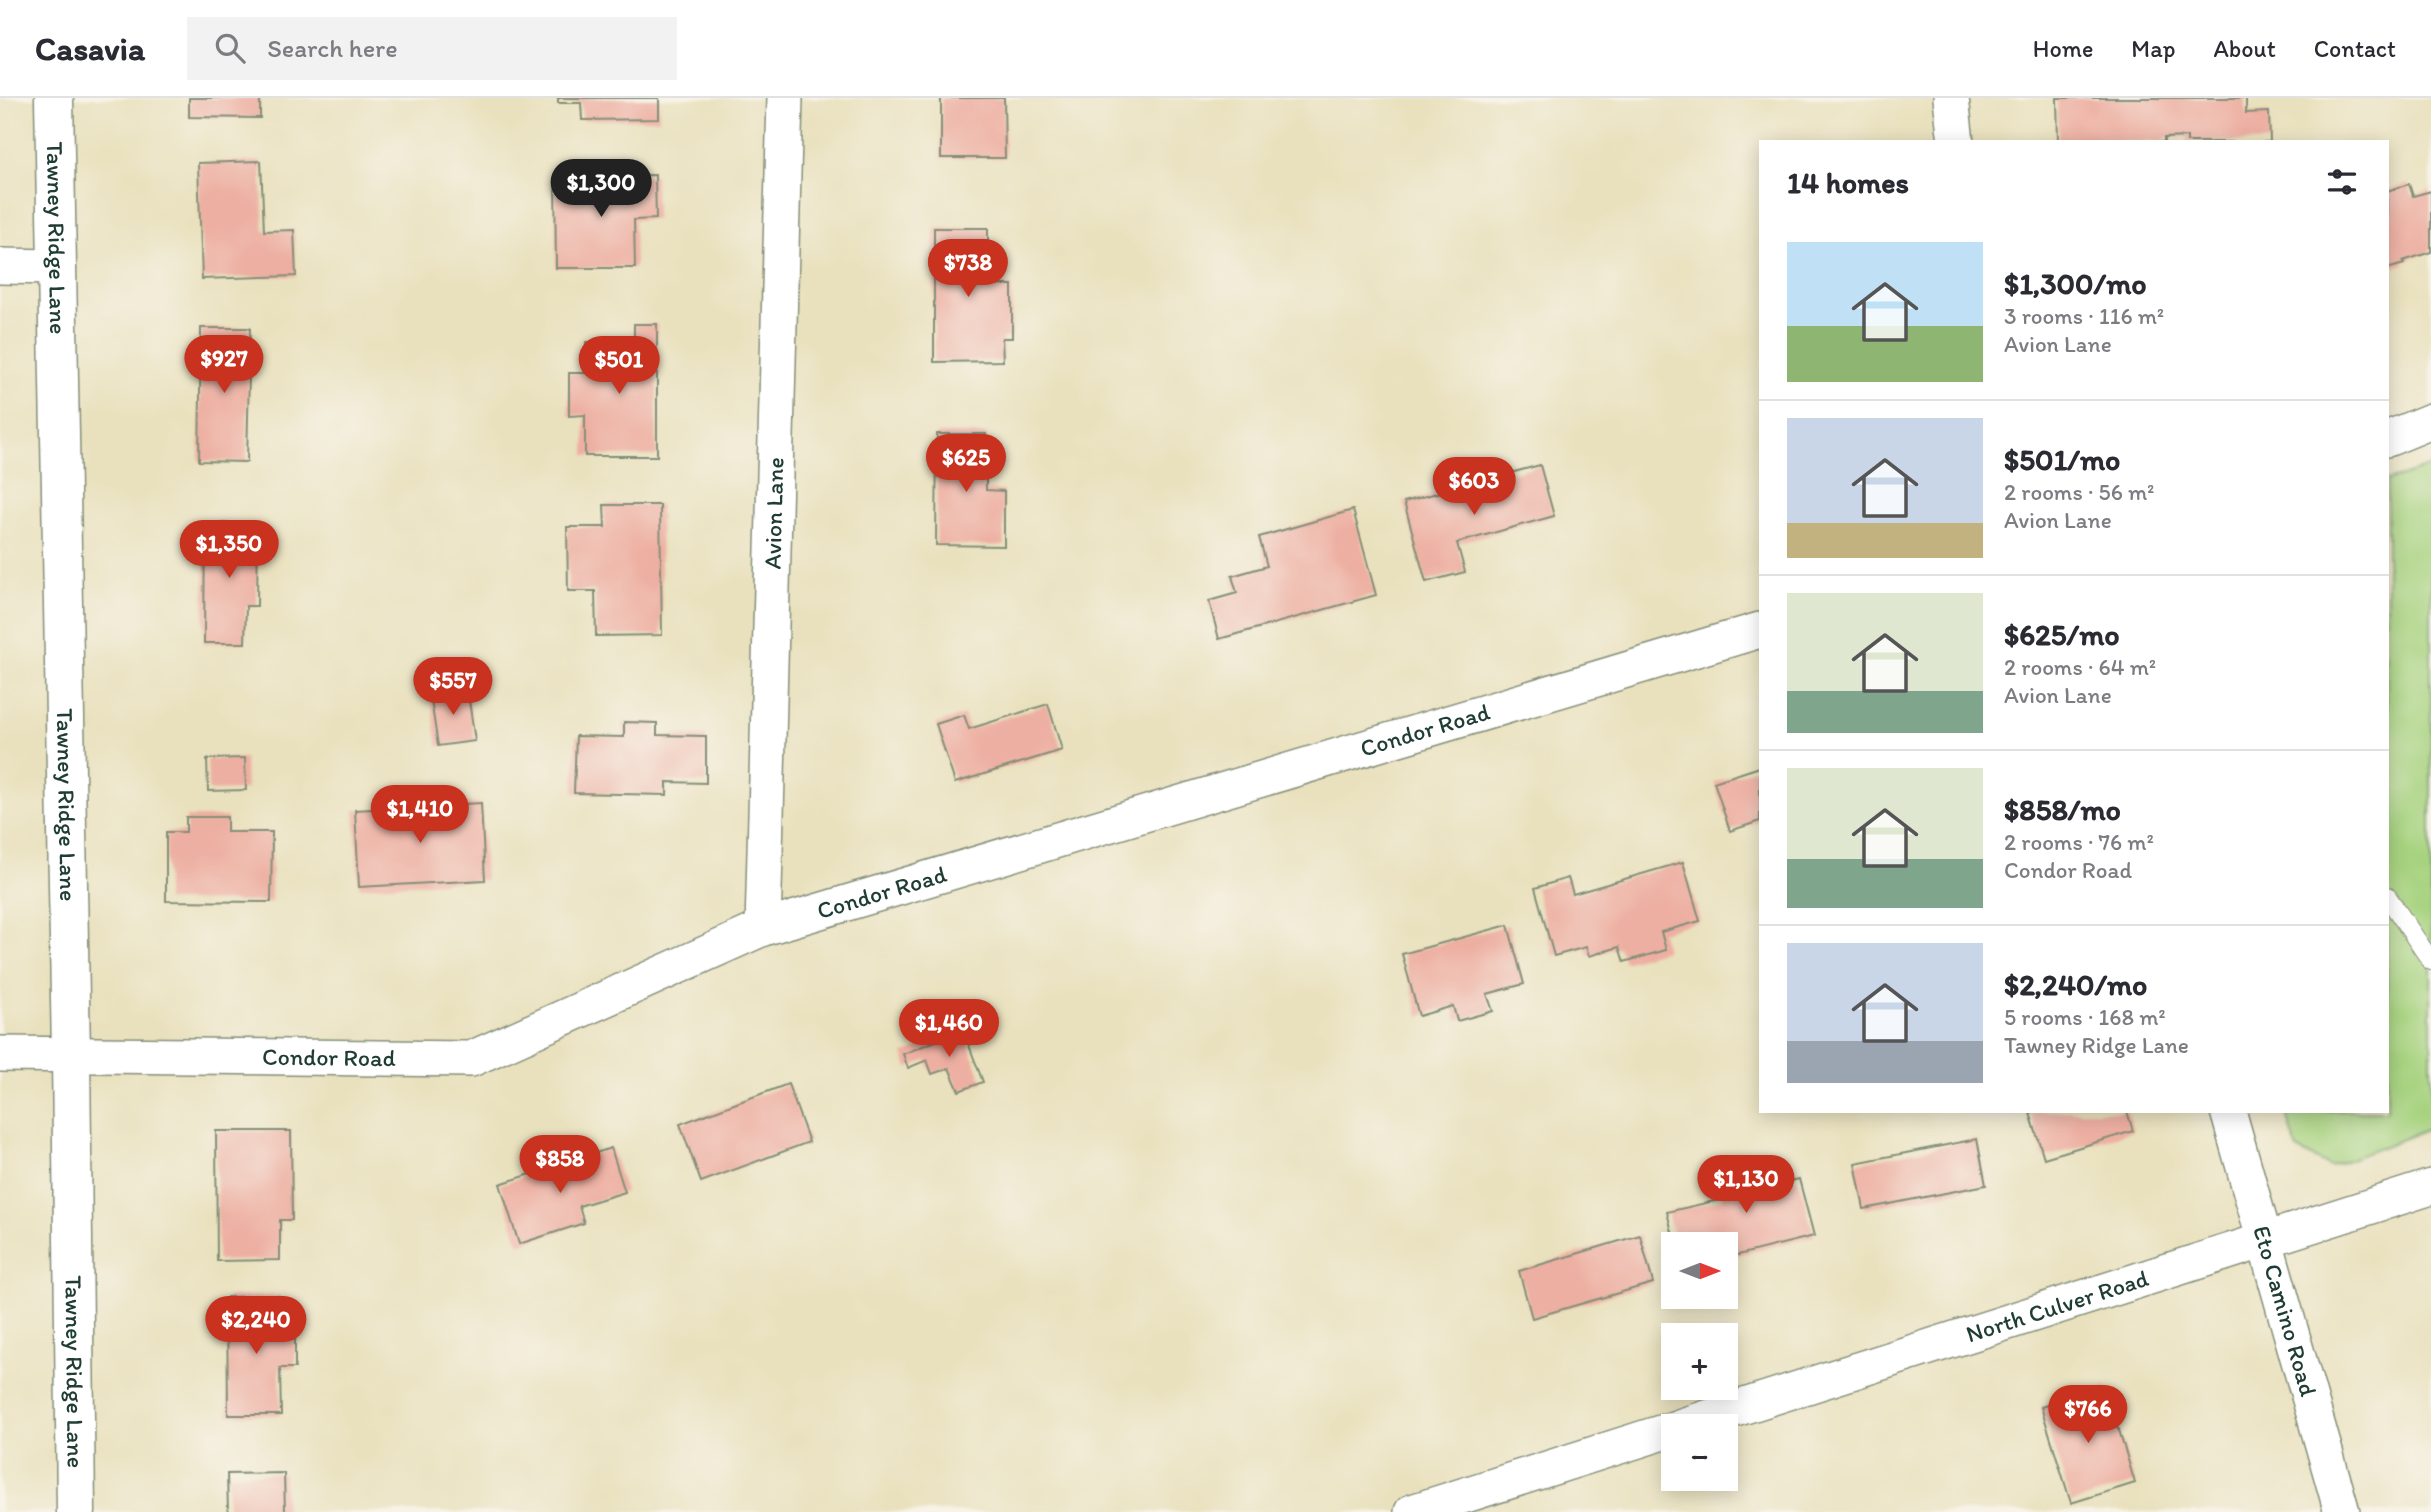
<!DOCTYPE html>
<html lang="en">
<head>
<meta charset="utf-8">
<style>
	body { margin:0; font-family:Itim,sans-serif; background:#f2f2f3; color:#2b2b33; height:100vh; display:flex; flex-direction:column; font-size:26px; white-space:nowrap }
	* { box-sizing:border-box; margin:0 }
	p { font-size:23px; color:#7c7c81 }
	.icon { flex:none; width:38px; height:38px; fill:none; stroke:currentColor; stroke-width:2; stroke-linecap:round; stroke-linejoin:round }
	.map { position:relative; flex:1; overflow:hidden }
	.panel { position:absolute; left:1759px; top:42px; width:630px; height:973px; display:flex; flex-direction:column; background:#fff; border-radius:0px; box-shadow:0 4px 18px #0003 }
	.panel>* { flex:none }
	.needle { width:46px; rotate:90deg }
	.controls { position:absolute; left:1661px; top:1134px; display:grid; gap:14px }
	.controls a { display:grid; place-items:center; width:77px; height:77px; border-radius:0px; background:#fff; box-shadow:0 4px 18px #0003; font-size:35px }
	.price { position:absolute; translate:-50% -60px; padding:0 16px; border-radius:24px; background:#c8321e; color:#fff; font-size:23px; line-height:46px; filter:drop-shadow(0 2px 4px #0008) }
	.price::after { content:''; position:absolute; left:50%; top:42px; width:21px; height:16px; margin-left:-10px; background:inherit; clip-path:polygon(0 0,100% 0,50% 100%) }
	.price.active { background:#222; color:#fff }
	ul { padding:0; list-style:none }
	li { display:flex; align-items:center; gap:21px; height:175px; padding:0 28px }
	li+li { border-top:2px solid #e1e1e2 }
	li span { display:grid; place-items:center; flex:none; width:196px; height:140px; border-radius:0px; color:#555 }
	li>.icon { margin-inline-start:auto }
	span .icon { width:84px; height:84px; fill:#fffc; stroke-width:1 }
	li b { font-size:30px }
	h2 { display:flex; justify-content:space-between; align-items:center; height:84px; padding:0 28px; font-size:30px }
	header { display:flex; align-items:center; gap:42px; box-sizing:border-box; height:98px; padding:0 35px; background:#fff; border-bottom:2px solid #e1e1e2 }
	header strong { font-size:33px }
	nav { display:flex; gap:38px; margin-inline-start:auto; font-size:24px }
	.search { width:490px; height:63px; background:#f2f2f3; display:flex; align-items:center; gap:18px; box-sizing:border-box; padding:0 24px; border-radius:0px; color:#7c7c81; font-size:26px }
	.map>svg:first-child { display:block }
	.green { fill:#a7d380; stroke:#63885a; stroke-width:2 }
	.building { fill:#edafa1 }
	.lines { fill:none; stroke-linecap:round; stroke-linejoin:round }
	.lane-casing { stroke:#848f79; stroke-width:20 }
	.street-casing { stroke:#848f79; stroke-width:38 }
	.secondary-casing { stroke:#848f79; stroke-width:41 }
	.lane { stroke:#fff; stroke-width:18 }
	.street { stroke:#fff; stroke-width:35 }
	.secondary { stroke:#fff; stroke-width:38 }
	.labels { text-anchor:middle; stroke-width:7; stroke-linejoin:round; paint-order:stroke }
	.street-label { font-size:24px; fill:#1f3d34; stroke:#f7f3e8 }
</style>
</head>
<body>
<header>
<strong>Casavia</strong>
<div class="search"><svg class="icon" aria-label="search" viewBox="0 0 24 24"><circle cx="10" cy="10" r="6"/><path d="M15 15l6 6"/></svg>Search here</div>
<nav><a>Home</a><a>Map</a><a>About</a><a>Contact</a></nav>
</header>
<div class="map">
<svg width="2431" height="1414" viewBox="0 0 2431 1414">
	<rect width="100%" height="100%" fill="#f7f3e8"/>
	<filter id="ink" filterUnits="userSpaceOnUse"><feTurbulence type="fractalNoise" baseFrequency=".0143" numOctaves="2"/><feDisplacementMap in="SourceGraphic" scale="14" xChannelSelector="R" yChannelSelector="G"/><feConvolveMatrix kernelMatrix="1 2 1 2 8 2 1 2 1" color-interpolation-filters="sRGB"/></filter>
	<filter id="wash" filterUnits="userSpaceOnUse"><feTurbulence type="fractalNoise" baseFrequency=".00686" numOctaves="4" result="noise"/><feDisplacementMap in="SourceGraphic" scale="28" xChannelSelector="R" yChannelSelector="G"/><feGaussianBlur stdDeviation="1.57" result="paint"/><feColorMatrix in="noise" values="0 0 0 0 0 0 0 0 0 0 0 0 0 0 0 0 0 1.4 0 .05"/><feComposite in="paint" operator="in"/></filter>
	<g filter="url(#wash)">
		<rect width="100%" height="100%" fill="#e9e1be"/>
		<polygon class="green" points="2431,368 2431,1030 2330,1069 2297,1051 2286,1013 2387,1013 2387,383"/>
		<g id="blocks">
			<g class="building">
				<polygon points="189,0 260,0 260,20 189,19"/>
				<polygon points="558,0 659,0 659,21 582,22 581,5 558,5"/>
				<polygon points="941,0 1004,0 1005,60 941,60"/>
				<polygon points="2057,0 2246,0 2246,15 2269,14 2270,44 2187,44 2187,39 2164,40 2164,44 2058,44"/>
				<polygon points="261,63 264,133 294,132 296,178 202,181 198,65"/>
				<polygon points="655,77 656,121 634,122 635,170 556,170 555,78"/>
				<polygon points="2409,86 2413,98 2431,93 2431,154 2403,163 2404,166 2387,171 2387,93"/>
				<polygon points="934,130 988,130 988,187 1012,187 1012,240 1002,240 1003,263 934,264"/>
				<polygon points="634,226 657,226 657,358 585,358 585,317 569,318 569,275 586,275 586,244 634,244"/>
				<polygon points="201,230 250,230 247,364 199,363"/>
				<polygon points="937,336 986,336 986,392 1004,393 1004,448 936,447"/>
				<polygon points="1540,367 1554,418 1457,445 1465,474 1426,484 1404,404"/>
				<polygon points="604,407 660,407 662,537 596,538 595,493 568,493 567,429 605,429"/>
				<polygon points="1353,412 1376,497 1219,541 1209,503 1237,495 1232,478 1267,468 1259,439"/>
				<polygon points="205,425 258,426 257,508 246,508 245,545 204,545"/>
				<polygon points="467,589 475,643 438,648 430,595"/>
				<polygon points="1048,606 1062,652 955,685 936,626 964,617 969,631"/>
				<polygon points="624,624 657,625 657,637 706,638 706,685 667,684 667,697 574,695 576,638 624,639"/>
				<polygon points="245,660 246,692 208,693 207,661"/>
				<polygon points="1760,669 1760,723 1730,733 1714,684"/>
				<polygon points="481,705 485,782 359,789 355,712"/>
				<polygon points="186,719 227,719 227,734 272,734 271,804 166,803 166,734 186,734"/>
				<polygon points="1683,764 1700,823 1661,834 1666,852 1624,864 1619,849 1589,858 1586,849 1554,858 1535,790 1568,780 1573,796"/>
				<polygon points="1508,827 1524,886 1487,896 1493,913 1457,923 1453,908 1419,918 1402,856"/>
				<polygon points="963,932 983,984 959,993 949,970 932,976 927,962 908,970 903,956"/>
				<polygon points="788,986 809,1044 701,1084 680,1026"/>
				<polygon points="2036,1013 2127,1013 2133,1033 2044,1060 2030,1015"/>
				<polygon points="216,1033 291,1033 292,1122 280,1122 280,1162 217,1163"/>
				<polygon points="1977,1041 1986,1087 1864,1111 1855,1065"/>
				<polygon points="611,1050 625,1094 579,1108 584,1125 519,1146 500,1086"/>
				<polygon points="1765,1066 1771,1088 1799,1081 1814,1138 1726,1160 1726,1146 1675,1146 1667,1114 1723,1101 1717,1078"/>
				<polygon points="1640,1137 1653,1185 1532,1220 1519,1173"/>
				<polygon points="279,1198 279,1239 295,1239 295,1270 280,1270 281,1317 228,1317 227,1199"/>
				<polygon points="2106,1289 2135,1385 2071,1405 2041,1309"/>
				<polygon points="284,1375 285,1414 228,1414 227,1376"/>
			</g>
		</g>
	</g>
	<g filter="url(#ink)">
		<use href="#blocks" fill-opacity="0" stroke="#848f79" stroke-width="2"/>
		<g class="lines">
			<g class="lane-casing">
				<polyline id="lane" points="2387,798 2431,863"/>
			</g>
			<g class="street-casing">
				<g id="street">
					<polyline points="1951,0 1956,44"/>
					<polyline points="0,168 56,169"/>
					<polyline points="2387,341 2431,323"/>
					<path id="s1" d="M763,830L785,0"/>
					<path id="s2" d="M0,956L471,961L763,830L1760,532"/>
					<path id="s3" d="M2228,1013L2342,1414"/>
					<path id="s4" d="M1682,1328L2431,1089"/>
					<polyline points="1412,1414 1673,1331"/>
				</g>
			</g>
			<g class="secondary-casing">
				<g id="secondary">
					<path id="s5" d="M54,0L71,957L76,1414"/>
				</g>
			</g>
			<use href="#lane" class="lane"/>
			<use href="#street" class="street"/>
			<use href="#secondary" class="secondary"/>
		</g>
	</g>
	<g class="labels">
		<g class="street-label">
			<text dy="8" stroke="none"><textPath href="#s5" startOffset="140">Tawney Ridge Lane</textPath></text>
			<text dy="8" stroke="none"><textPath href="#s1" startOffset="415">Avion Lane</textPath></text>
			<text dy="8" stroke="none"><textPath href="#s2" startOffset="1482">Condor Road</textPath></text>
			<text dy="8" stroke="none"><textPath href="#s5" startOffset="707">Tawney Ridge Lane</textPath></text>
			<text dy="8" stroke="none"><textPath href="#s2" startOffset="915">Condor Road</textPath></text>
			<text dy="8" stroke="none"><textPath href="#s2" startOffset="329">Condor Road</textPath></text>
			<text dy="8" stroke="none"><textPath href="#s4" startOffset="394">North Culver Road</textPath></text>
			<text dy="8" stroke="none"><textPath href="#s3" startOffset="208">Eto Camino Road</textPath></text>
			<text dy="8" stroke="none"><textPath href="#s5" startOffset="1274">Tawney Ridge Lane</textPath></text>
		</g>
	</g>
</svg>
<div class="controls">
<a><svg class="needle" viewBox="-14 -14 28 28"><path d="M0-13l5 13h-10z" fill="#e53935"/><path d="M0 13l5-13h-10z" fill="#7c7c81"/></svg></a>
<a>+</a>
<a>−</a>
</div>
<b class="price active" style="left:601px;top:121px">$1,300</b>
<b class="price" style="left:968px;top:201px">$738</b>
<b class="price" style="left:224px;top:297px">$927</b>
<b class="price" style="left:619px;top:298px">$501</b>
<b class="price" style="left:966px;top:396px">$625</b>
<b class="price" style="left:1474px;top:419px">$603</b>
<b class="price" style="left:229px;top:482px">$1,350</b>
<b class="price" style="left:453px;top:619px">$557</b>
<b class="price" style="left:420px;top:747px">$1,410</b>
<b class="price" style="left:949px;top:961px">$1,460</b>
<b class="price" style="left:560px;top:1097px">$858</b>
<b class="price" style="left:1746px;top:1117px">$1,130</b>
<b class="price" style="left:256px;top:1258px">$2,240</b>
<b class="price" style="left:2088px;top:1347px">$766</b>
<section class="panel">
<h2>14 homes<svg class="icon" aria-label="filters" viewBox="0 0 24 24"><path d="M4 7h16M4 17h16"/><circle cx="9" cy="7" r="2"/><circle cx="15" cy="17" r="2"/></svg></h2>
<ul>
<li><span style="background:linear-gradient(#bfe0f5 60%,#8fb573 0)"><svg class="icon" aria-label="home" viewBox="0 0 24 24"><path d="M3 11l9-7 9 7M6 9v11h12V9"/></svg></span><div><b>$1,300/mo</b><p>3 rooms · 116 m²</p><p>Avion Lane</p></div></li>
<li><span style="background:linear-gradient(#c9d6e8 75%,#c2b280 0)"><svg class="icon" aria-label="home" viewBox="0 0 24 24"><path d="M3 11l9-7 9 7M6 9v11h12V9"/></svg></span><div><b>$501/mo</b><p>2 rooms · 56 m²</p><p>Avion Lane</p></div></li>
<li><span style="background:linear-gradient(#dfe7d0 70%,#7fa58c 0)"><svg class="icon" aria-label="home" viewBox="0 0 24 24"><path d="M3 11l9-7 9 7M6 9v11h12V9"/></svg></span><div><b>$625/mo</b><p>2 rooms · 64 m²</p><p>Avion Lane</p></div></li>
<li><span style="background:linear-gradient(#dfe7d0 65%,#7fa58c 0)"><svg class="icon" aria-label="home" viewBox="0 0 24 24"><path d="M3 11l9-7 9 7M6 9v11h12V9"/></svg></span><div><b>$858/mo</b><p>2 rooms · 76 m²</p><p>Condor Road</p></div></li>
<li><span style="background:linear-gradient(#c9d6e8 70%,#9aa5b1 0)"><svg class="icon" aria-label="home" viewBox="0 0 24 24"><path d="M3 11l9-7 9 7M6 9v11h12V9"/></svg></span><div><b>$2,240/mo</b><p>5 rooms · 168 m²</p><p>Tawney Ridge Lane</p></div></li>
</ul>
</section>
</div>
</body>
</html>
